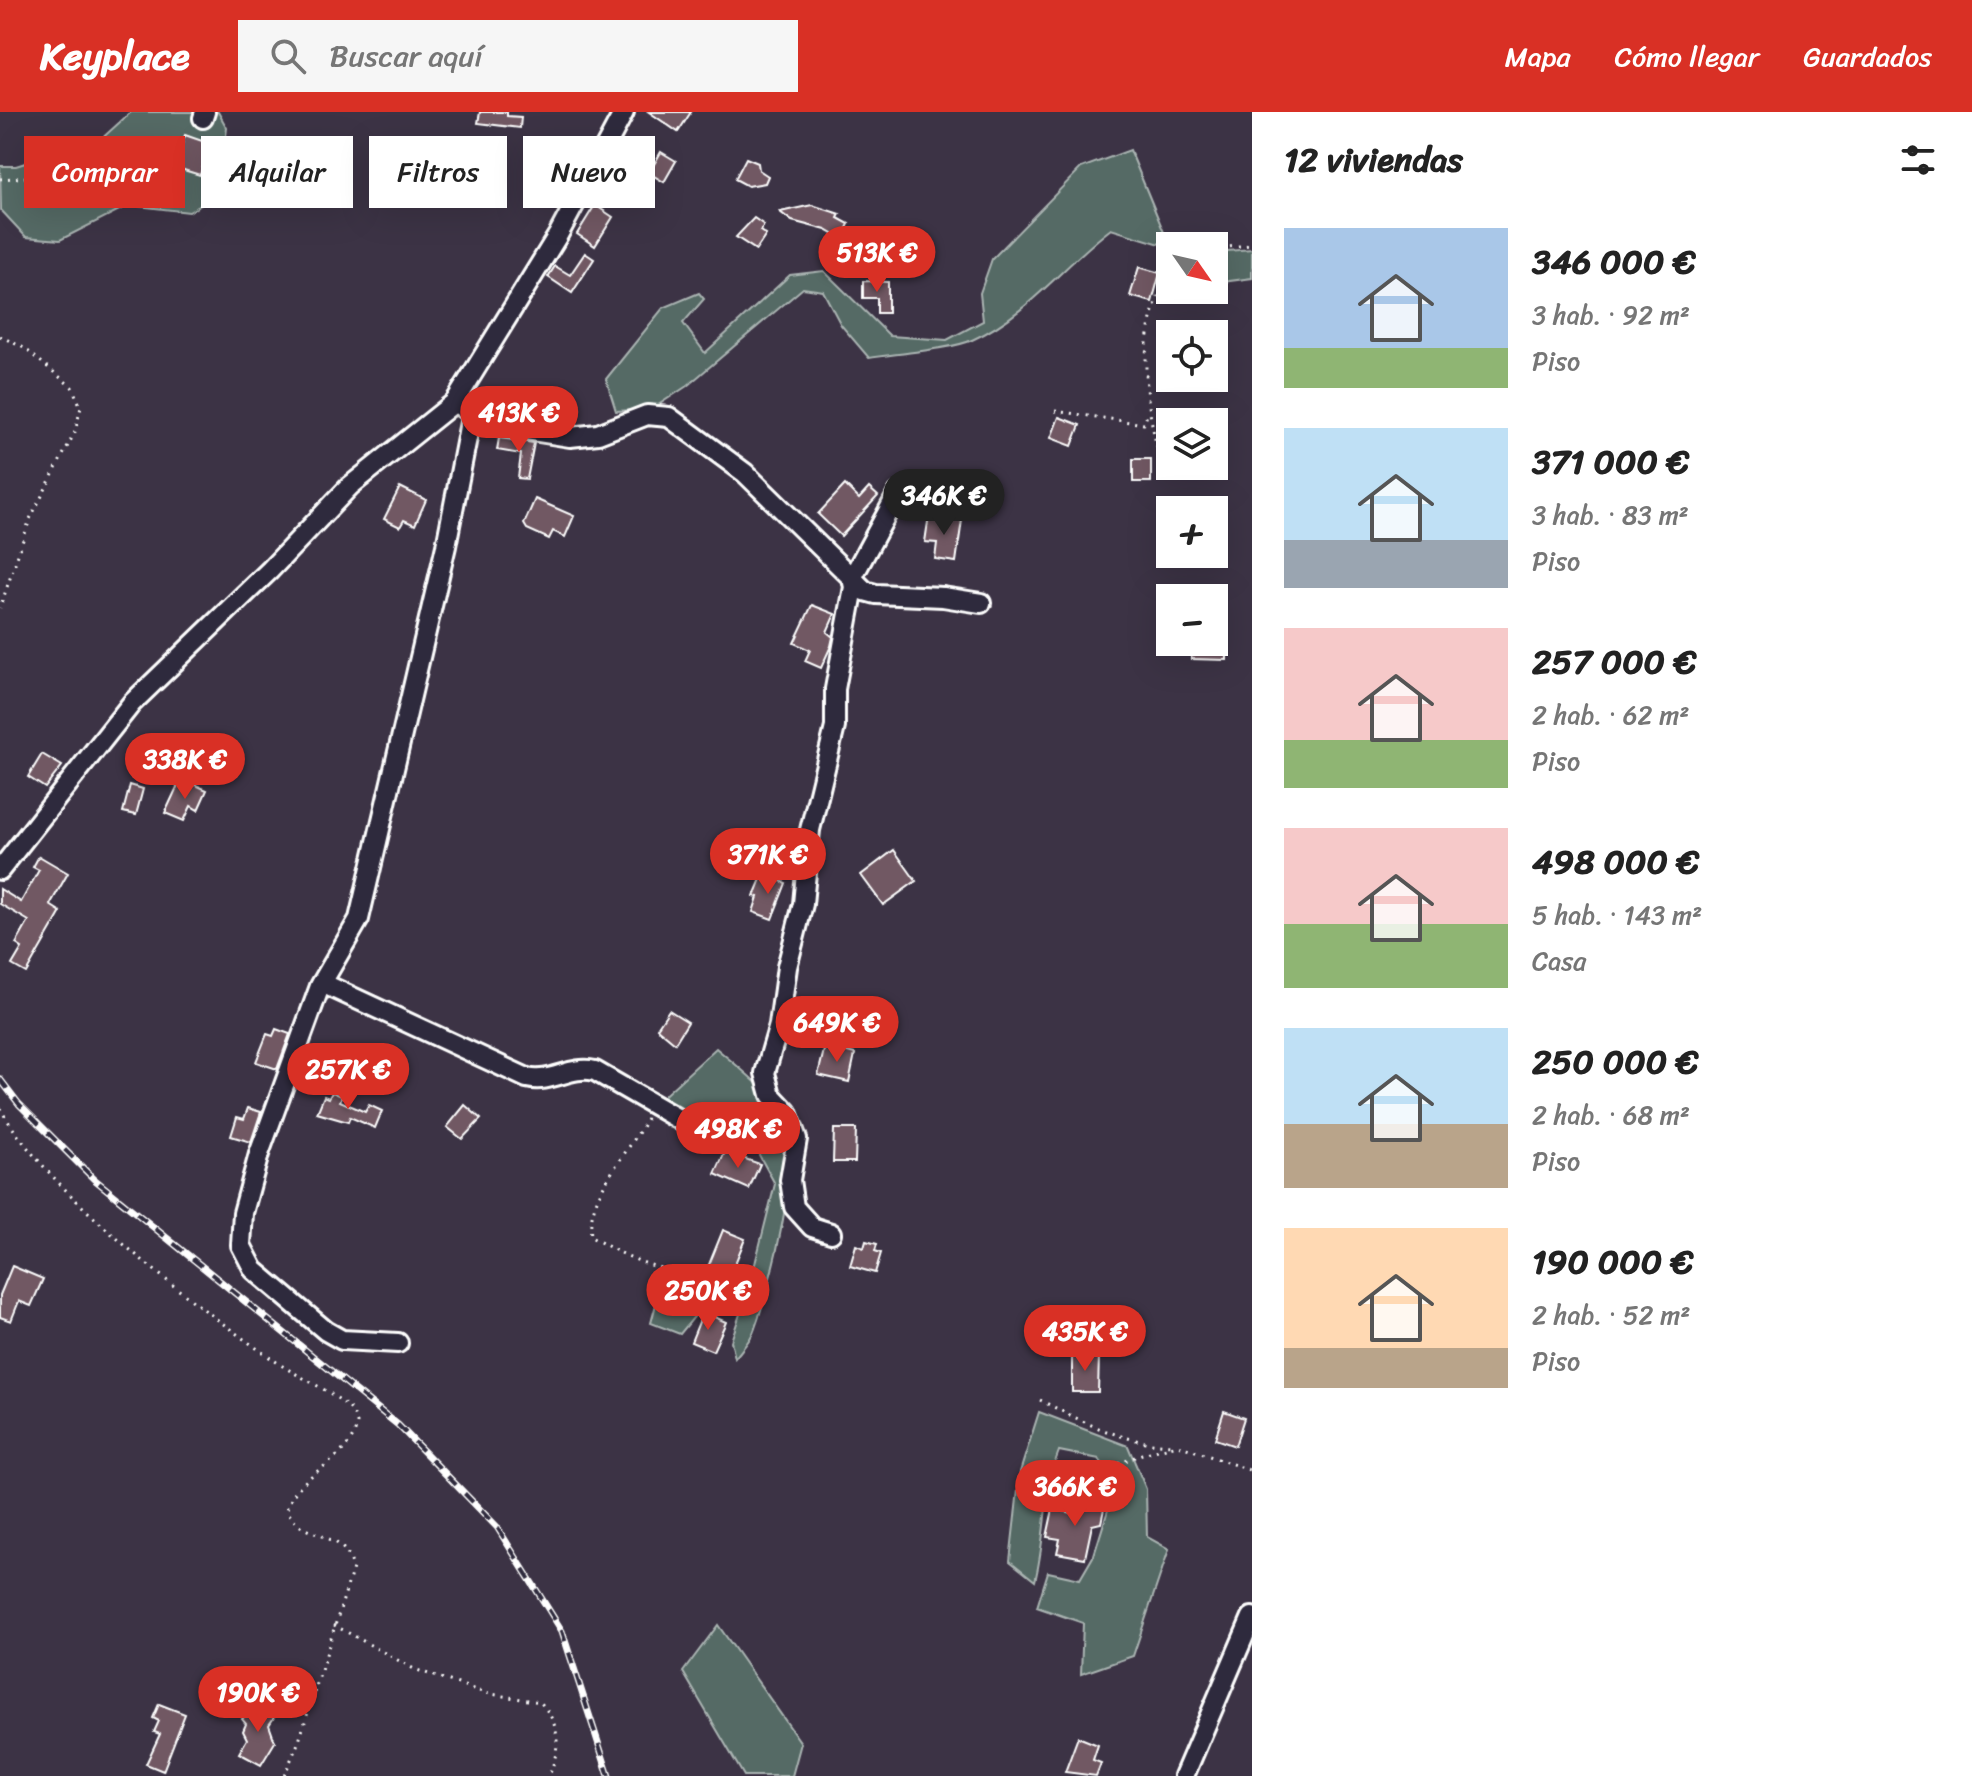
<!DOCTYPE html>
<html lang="es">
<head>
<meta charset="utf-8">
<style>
	body { margin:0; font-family:Sriracha,sans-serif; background:#f6f6f6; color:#222; height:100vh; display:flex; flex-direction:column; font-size:30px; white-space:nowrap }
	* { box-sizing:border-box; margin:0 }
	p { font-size:26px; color:#767676 }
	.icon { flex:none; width:44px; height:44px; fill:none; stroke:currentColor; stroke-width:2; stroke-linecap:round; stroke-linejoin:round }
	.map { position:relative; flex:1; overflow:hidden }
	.side { display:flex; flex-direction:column; background:#fff; width:720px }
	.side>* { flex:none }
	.banner { position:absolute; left:24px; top:24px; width:760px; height:72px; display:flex; gap:16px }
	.needle { width:52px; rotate:124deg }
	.controls { position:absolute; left:1156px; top:120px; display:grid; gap:16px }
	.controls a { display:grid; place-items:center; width:72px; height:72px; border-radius:0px; background:#fff; box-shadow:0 8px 32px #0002; font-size:40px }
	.price { position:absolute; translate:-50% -68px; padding:0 18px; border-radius:28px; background:#d93025; color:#fff; font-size:26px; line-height:52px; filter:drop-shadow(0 2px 4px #0008) }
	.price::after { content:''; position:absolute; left:50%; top:48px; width:24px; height:18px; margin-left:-12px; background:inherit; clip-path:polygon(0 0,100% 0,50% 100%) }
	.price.active { background:#222; color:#fff }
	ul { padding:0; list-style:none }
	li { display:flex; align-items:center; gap:24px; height:200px; padding:0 32px }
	li span { display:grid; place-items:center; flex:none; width:224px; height:160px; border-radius:0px; color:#555 }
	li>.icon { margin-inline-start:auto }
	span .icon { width:96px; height:96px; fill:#fffc; stroke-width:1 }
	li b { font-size:34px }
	h2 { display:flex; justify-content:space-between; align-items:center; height:96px; padding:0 32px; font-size:34px }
	.chip { padding:0 28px; border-radius:0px; background:#fff; box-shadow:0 8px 32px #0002; font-size:28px; line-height:72px }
	.chip.active { background:#d93025; color:#fff }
	header { display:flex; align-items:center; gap:48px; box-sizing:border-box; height:112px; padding:0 40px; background:#d93025; color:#fff }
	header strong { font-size:38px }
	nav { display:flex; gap:44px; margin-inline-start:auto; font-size:28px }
	.search { width:560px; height:72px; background:#f6f6f6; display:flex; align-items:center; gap:20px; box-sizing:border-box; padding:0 28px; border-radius:0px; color:#767676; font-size:30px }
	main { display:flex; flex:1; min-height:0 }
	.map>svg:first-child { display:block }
	.green { fill:#556a65; stroke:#aab4b2; stroke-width:2 }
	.building { fill:#715964; stroke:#fff; stroke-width:2 }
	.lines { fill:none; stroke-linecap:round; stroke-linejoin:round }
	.minor-casing { stroke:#fff; stroke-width:24 }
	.path { stroke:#fff; stroke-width:3; stroke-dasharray:2 6; stroke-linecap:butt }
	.minor { stroke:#2f2a3d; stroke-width:18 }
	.rail-casing { stroke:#fff; stroke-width:7 }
	.rail { stroke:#2f2a3d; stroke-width:4; stroke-dasharray:12; stroke-linecap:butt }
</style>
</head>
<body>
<header>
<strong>Keyplace</strong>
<div class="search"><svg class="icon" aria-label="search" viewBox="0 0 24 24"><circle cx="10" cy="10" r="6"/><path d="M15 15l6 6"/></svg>Buscar aquí</div>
<nav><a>Mapa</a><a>Cómo llegar</a><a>Guardados</a></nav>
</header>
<main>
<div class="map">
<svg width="1252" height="1664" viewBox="0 0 1252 1664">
	<rect width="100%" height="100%" fill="#3c3345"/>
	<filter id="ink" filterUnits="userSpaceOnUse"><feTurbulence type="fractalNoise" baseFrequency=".0125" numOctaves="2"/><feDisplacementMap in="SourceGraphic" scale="16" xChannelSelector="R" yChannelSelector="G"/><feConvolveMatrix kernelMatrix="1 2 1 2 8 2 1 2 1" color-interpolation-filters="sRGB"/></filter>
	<g filter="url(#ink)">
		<g class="green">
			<polygon points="131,0 218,0 227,16 219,82 189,100 129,93 60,128 26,125 1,98 0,54 16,54 53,42 87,40"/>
			<path d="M1130,38L1170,135L1111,117C1063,153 1028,203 972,228C954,237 893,242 869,246L841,213L823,179L803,176L687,274L652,297L616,299L606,267L663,196L699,181L704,187L683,211L705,241L790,163L824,159L890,224L947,228L983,209L980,181L992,147L1081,56Z"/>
			<polygon points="1252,137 1252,166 1214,171 1214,140"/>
			<path d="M716,936C739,956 770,978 784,1006C804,1043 770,1175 755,1216C752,1227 742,1237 735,1246L731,1229L750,1172L775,1072L758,1041L736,1015L707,1016L658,989Z"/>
			<polygon points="662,1170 707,1189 680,1222 651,1211"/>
			<path d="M1039,1300L1128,1334L1146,1377L1147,1425L1169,1437L1133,1544L1081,1562L1083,1511L1037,1495L1048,1460L1080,1467L1094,1443L1116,1372L1099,1347L1059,1339C1043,1379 1046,1427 1035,1469L1010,1449L1020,1360Z"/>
			<polygon points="718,1513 801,1631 792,1664 744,1664 683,1560"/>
		</g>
		<g class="building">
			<polygon points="480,0 507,0 507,4 521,5 520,16 478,11"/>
			<polygon points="649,0 691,0 678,20"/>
			<polygon points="185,23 211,32 200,63 174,55"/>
			<polygon points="661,40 676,49 664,70 649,61"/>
			<polygon points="746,46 758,51 759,58 768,64 765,71 748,74 735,67"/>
			<polygon points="595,93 613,105 595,134 577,122"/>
			<polygon points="812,93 840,102 838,106 849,112 842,127 826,118 792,109 780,100"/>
			<polygon points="754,106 764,113 760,119 766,123 756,138 736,125"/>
			<polygon points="585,141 594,147 572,181 548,165 555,154 570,163"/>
			<polygon points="1139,155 1160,161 1152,190 1130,184"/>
			<polygon points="863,169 888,170 888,201 877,201 877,186 863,186"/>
			<polygon points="1059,305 1080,313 1072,334 1051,326"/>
			<polygon points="499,326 534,331 527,367 518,366 521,342 497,338"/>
			<rect x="1133" y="347" width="18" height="23"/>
			<polygon points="845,373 859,387 869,376 878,384 841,424 818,402"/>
			<polygon points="400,375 426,388 415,413 404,408 400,415 384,407"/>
			<polygon points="535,387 574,404 565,425 553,419 549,427 527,417 524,412"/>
			<polygon points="929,403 962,408 956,450 935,447 937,431 925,430"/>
			<polygon points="812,493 835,502 827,520 833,525 831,534 821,556 805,549 810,538 794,531"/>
			<polygon points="1214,527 1227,527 1227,548 1191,547 1192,530 1214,530"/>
			<polygon points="42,642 62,654 45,676 28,665"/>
			<polygon points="191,671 207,678 198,698 191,694 184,709 165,701 178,673 188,677"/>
			<polygon points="130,673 143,677 136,703 123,700"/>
			<polygon points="894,738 916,769 883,793 861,763"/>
			<polygon points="39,744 68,761 50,793 61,800 26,861 12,853 22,836 16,832 29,809 0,792 0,777 21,790 39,758 33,755"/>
			<polygon points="763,762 786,771 772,807 753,800 758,785 754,784"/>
			<polygon points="669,898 688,910 675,931 657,916"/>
			<polygon points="276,917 290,922 277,957 256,950 267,922 273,924"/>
			<polygon points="825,934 855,942 849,970 818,963"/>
			<polygon points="332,980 342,984 340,989 365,1000 369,993 382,999 375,1016 350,1005 348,1010 317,1001 324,984 329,986"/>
			<polygon points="465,993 481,1007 462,1027 447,1015"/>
			<polygon points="248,996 261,1000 251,1030 231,1024 237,1005 244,1007"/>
			<polygon points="834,1017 856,1017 855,1050 833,1050"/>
			<polygon points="725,1040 760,1052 749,1077 715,1062"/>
			<polygon points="723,1118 745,1127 728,1169 706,1160"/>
			<polygon points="866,1129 877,1132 875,1139 881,1141 875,1161 850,1154 856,1133 864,1136"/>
			<polygon points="12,1154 43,1167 31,1194 19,1189 11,1209 0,1205 0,1183"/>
			<polygon points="703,1200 726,1210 713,1239 691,1230"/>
			<polygon points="1072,1243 1099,1243 1098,1280 1072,1280"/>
			<polygon points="1224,1299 1244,1306 1235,1334 1215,1327"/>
			<polygon points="1081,1388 1105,1392 1101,1411 1092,1413 1085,1446 1057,1441 1060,1427 1047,1425 1053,1397 1078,1402"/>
			<polygon points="257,1589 275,1604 269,1613 275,1630 261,1653 239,1641 247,1627 243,1619 246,1612 242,1607"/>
			<polygon points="159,1592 185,1602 163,1659 146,1652 160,1622 154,1620 159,1609 153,1606"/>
			<polygon points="1078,1625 1098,1633 1093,1648 1101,1651 1096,1664 1065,1660"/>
		</g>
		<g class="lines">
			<g class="minor-casing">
				<g id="minor">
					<polyline points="203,6 205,0"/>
					<polyline points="455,290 483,311 570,325 598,322 647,303 669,305 745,361 852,466 854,475 835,577 835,615 810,718 803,792 787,855 779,913 765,961 771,983 787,1000 797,1027 790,1068 794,1095 812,1115 831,1121"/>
					<polyline points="898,381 852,466 865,479 876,482 943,485 981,491"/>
					<polyline points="0,758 132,591 270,458 350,374 455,290 558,123 624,0"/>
					<path d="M322,871L527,966C552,972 570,953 595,959L706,1023L731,1029"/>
					<polyline points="398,1231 342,1228 326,1219 254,1158 241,1133 243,1101 259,1042 320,874 359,807 446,434 471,305"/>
					<polyline points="1184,1664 1252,1505"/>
				</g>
			</g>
			<g class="path">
				<polyline points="0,67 72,62 120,49 156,59"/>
				<polyline points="1214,136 1252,133"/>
				<polyline points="0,224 24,236 72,275 81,295 75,320 30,407 0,496"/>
				<polyline points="1055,299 1144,312 1148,300"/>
				<path d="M1161,351C1145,292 1134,216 1170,162"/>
				<path d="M0,996C50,1083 197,1196 281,1253C304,1268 333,1279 352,1299L357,1311C351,1351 298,1358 287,1397C300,1431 343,1414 353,1456L299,1629L284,1664"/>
				<path d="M647,1006C628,1043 586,1082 591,1125C623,1143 652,1158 688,1160"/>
				<path d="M1040,1288C1083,1310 1125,1332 1174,1333"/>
				<polyline points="1088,1383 1077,1379 1082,1367 1142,1342 1178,1333 1252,1359"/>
				<path d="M334,1513L414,1557L485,1581L540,1590C562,1614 560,1636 549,1664"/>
			</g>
			<use href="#minor" class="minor"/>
			<g class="rail-casing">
				<polyline id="rail" points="0,967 19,992 94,1067 398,1313 497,1415 562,1519 609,1664"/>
			</g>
			<use href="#rail" class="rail"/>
		</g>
	</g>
</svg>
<div class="controls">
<a><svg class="needle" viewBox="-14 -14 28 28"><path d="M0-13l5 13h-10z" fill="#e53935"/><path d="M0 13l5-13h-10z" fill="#767676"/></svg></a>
<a><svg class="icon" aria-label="locate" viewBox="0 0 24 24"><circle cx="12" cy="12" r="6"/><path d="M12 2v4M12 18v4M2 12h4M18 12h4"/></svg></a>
<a><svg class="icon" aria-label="layers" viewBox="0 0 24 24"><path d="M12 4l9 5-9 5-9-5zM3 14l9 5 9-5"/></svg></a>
<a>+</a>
<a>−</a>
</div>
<b class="price" style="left:877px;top:182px">513K €</b>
<b class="price" style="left:519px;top:342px">413K €</b>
<b class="price active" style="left:944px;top:425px">346K €</b>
<b class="price" style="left:185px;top:689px">338K €</b>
<b class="price" style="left:768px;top:784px">371K €</b>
<b class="price" style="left:837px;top:952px">649K €</b>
<b class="price" style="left:348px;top:999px">257K €</b>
<b class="price" style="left:738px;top:1058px">498K €</b>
<b class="price" style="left:708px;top:1220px">250K €</b>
<b class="price" style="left:1085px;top:1261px">435K €</b>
<b class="price" style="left:1075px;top:1416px">366K €</b>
<b class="price" style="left:258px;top:1622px">190K €</b>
<div class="banner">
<a class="chip active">Comprar</a>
<a class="chip">Alquilar</a>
<a class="chip">Filtros</a>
<a class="chip">Nuevo</a>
</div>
</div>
<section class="side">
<h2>12 viviendas<svg class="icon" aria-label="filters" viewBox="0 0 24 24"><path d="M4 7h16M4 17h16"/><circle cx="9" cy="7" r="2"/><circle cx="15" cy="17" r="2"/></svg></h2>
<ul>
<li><span style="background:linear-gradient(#a9c7e8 75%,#8fb573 0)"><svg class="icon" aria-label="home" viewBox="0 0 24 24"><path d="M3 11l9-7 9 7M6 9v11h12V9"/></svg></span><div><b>346 000 €</b><p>3 hab. · 92 m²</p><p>Piso</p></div></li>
<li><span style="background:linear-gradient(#bfe0f5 70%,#9aa5b1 0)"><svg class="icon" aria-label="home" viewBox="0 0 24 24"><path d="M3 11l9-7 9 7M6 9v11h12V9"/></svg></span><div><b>371 000 €</b><p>3 hab. · 83 m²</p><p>Piso</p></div></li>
<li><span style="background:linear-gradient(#f6c9c9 70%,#8fb573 0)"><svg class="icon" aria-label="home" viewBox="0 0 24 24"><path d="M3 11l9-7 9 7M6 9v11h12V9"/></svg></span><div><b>257 000 €</b><p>2 hab. · 62 m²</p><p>Piso</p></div></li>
<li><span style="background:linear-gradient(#f6c9c9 60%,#8fb573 0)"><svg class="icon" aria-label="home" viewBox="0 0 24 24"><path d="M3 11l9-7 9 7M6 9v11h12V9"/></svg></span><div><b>498 000 €</b><p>5 hab. · 143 m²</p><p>Casa</p></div></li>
<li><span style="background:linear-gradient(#bfe0f5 60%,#b9a48a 0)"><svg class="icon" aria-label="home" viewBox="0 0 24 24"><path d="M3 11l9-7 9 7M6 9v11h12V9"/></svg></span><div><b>250 000 €</b><p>2 hab. · 68 m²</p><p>Piso</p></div></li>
<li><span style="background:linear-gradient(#ffd9b3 75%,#b9a48a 0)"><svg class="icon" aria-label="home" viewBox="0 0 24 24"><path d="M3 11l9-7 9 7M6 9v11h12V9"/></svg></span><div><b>190 000 €</b><p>2 hab. · 52 m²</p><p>Piso</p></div></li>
</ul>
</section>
</main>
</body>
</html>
